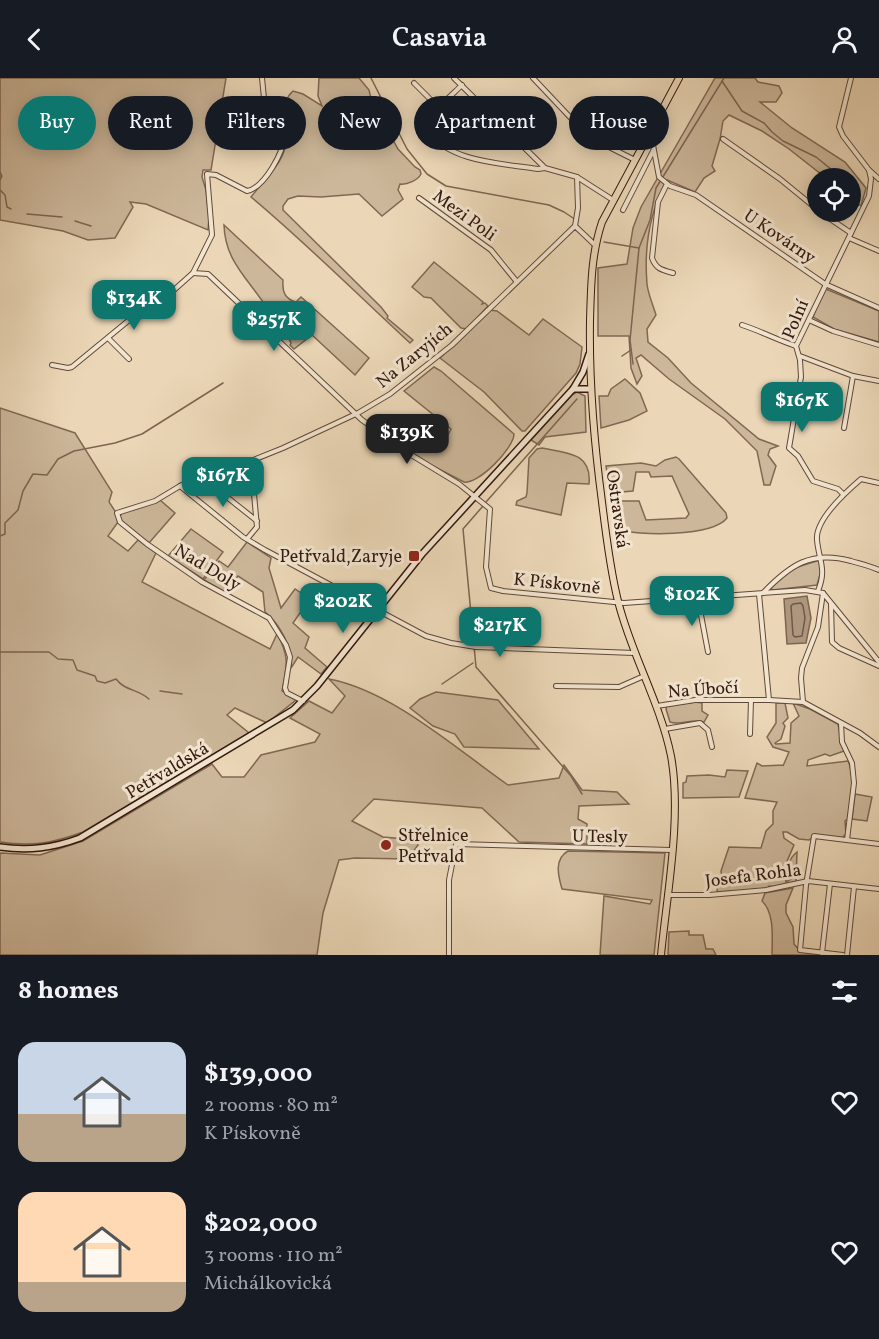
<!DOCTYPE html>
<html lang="en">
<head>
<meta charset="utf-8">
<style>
	body { margin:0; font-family:Vollkorn,serif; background:#242831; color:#f1f3f6; height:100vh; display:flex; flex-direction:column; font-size:22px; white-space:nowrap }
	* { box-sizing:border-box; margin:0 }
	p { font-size:20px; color:#9ea1a6 }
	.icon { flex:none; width:33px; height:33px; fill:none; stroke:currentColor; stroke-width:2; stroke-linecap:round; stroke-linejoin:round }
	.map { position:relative; height:877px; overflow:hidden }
	.sheet { display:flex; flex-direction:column; background:#171b24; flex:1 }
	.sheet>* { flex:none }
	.guide { position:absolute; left:18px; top:18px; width:843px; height:54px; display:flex; gap:12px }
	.fabs { position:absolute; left:807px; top:90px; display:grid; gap:12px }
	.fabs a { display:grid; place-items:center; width:54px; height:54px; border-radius:50%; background:#171b24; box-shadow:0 3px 15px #0003; font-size:30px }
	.price { position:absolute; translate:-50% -51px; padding:0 14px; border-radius:12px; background:#0f766e; color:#fff; font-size:20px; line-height:39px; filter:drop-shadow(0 2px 3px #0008) }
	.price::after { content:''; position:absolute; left:50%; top:36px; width:18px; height:14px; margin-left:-9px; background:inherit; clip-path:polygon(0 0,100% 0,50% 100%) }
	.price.selected { background:#222; color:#fff }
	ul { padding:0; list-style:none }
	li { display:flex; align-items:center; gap:18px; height:150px; padding:0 18px }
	li span { display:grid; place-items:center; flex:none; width:168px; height:120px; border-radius:18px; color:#555 }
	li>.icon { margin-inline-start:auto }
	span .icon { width:72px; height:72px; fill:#fffc; stroke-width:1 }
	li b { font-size:26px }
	h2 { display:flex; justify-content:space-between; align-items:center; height:72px; padding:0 18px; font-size:26px }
	.pill { padding:0 21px; border-radius:27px; background:#171b24; box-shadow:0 3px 15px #0003; font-size:21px; line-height:54px }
	.pill.selected { background:#0f766e; color:#fff }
	header { display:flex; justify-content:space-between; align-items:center; height:78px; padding:0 18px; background:#171b24; font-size:27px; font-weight:600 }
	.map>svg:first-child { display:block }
	.green { fill:#ccb79a; stroke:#806854; stroke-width:1.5 }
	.water { fill:#ad967e; stroke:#7d6451; stroke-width:1.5 }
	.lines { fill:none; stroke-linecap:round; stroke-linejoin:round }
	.shore { stroke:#715746; stroke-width:1.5 }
	.stream { stroke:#7d6451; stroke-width:1.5 }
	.street-casing { stroke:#624838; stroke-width:6 }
	.secondary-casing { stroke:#35180e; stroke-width:8 }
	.primary-casing { stroke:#35180e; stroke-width:8 }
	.street { stroke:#f2e5d0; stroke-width:4 }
	.secondary { stroke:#f2e5d0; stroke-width:5 }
	.primary { stroke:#ebd7b7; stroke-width:6 }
	.poi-dot { fill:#8f2418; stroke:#f2e5d0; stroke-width:2 }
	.labels { text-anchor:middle; stroke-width:6; stroke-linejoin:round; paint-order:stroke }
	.street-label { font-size:18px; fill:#35180e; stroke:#f2e5d0 }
	.poi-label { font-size:18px; fill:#35180e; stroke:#f2e5d0; text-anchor:end }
</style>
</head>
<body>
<header><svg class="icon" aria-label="back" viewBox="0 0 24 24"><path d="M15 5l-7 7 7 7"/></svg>Casavia<svg class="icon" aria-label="person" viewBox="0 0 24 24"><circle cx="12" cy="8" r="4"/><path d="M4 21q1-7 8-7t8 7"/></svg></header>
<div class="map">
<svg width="879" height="877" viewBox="0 0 879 877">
	<rect width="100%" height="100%" fill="#ebd7b7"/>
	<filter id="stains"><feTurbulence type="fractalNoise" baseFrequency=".00333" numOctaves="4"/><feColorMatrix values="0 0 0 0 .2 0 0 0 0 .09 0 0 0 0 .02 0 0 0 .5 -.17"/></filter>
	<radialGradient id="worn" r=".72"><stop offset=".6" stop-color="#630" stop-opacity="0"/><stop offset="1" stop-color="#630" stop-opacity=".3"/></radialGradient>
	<g class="green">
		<polygon points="0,0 226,0 211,92 203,92 202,99 206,112 209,140 208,152 146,126 130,124 133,129 115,160 88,162 63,153 0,142"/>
		<path d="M319,0H359L369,12L372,24L398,71L415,89L420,92L421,96C418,102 407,107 400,106L398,112L403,121L382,138L359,116L321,119L298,118L288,121L283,128V132L381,229L388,238L387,240L413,262L410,265C357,216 306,165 251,119C264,102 289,81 286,57C285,50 281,44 279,39L285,35C285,26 286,19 293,13L303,16L322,28L318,18Z"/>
		<path d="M715,0H755L758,4L779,8L782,15L776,24H760L792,50L845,84L866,110L861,128L851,120L850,100H826L789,71L762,53L729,37L723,43L720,61L712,88L715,93L704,100L695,114L667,102C650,133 644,170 647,206C648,216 653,227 656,237L647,251L648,264L668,280L691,305L759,361L778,368L770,371L768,377L776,388L770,407H764L757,373L725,341L669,301L641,277L636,280L642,298L637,306L631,290L629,258H598V190L627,186L633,150L641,129Z"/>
		<path d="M224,147L283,202C282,214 285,221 296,224L301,219L369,280L355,297L312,257L294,271L290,267L291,265C286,255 283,244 277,236C273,231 266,229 263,224C245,198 225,181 224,147Z"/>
		<polygon points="434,184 483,224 482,226 485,225 488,228 467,251 461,250 431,220 424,219 412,209"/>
		<polygon points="826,211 879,233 879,264 834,251 813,239 823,213"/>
		<polygon points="490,232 497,233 529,257 543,241 582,269 580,286 576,295 525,353 522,353 484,314 440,280"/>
		<path d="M434,289L441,293L514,356C514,370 478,407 464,404L429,386L382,355L396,339L441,370L451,351L404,313Z"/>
		<polygon points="625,301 640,315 647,333 629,342 601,350 599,318 608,318 611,311"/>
		<polygon points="577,314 585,318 586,354 545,359 539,367 531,362 572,317"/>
		<path d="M0,330L75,355L112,414L109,424L115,433L118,444L108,458L128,473L138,462L156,475L142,504L270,571L277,556C290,579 287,589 282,613L296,622L267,645L235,630L227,637L249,655L83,754C53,765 32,769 0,764Z"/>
		<path d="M542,370C566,375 592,374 589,406L567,405L561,437L516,427L517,423L526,419L527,415L529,380L537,371Z"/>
		<path d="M676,379L679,381L726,435L727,440C712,459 637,458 616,451L610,426L612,423H639L646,442L686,440L689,436L672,398L651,399L649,394H636L633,413L610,415L606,388L641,385L656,388L665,382Z"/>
		<polygon points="160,422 175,435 149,465 121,443 120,438 123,434"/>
		<polygon points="191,451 223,474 203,501 168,478"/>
		<path d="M247,464L271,480L269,490L281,530L295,511L310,521L293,545L309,559L305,570L327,589L321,596L298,579L291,590C293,570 280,546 265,534L263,514L238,498L225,514L204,502L219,483L228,489Z"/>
		<polygon points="820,482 821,493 817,507 773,512 770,510 794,490"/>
		<path d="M329,601C392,613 455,670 508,707L559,700L564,687L582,712L617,714L629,726L579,728L578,741L587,746V766L519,764L482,730L374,721L352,743L383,759L417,762L418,767L408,781L355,780L339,782L323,835L317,877H0V775L40,777L83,763L212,686L222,699H244L261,677L315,664L320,656L290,640L309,623L332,635L345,618Z"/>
		<polygon points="436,614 498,622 539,671 464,669 455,656 433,648 410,630 420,621"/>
		<path d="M695,624L702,625V633L708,637L704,644C692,640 681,648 670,644L666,631L667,628Z"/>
		<path d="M776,625H785L788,640L783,645L785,648L781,661L775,665L776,666L790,665L791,645L799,638L793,625L810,631L838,646L844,673L830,678L825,676L808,682L807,688L848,683L849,685L853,700L848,741L845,743L846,756L842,760L815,757L809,762L799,761L787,754H783L784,760L794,767L785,788L786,804L793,800C786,791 788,781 797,774L796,804L776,809L769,808L768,811L717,814L718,803L722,800L721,793L729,769L761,770L766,753L773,746V733L777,724L745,720L757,685L762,688L783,687V688L789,674L773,669L767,659L776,645Z"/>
		<polygon points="727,692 748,693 739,719 683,720 683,705 686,704 687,698 709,697 725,699"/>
		<polygon points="855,716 872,719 867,743 852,741"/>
		<path d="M568,773L665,775L654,877H600L604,818L650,826L652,822L562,811C558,797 554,781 568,773Z"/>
		<path d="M793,810L786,827V835L793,849L794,866L799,872L824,877H772C772,861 775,835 762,823L765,815Z"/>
		<polygon points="689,853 689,857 703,857 706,871 713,871 716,877 668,877 669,854"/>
	</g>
	<polygon class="water" points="807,518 811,540 806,565 787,566 784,521"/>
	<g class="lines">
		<polygon class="shore" points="801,525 803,528 805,540 802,558 795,559 793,557 791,528 793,526"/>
		<g class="stream">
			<polyline points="371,0 407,71 427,96 446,108 549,127 564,134 573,140"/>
			<polyline points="722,3 742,33 764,45 772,54 783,63 816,79 842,100"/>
			<polyline points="0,94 2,98 0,102"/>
			<polyline points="850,110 858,118"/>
			<polyline points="0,112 5,117 7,129 11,131"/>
			<polyline points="27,136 62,139"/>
			<polyline points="75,143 91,148"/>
			<polyline points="604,164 639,170"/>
			<polyline points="622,278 631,272"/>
			<polyline points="633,286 630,262 639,170 650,142 656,110 724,0"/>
			<polyline points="486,424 577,321"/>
			<polyline points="483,428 463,451 476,589 571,698 582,716"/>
			<polyline points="0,458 5,456 5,445 18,432 23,413 33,396 47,397 58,381 74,373 115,365 142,356 223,305"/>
			<path d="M0,574H49L58,581L73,582L77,592L95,598L97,603L105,605L116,601C125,613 138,611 149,621"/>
			<polyline points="442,606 473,585"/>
			<polyline points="160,613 182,616"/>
		</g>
		<g class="street-casing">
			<g id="street">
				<polyline points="454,0 545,90 577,99 613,122"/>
				<polyline points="533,0 584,54 599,64 635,82"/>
				<polyline points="414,5 435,26 472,50"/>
				<path d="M462,7C450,19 428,36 427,53C452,85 501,85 538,91L545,90"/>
				<polyline points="647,59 653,67 659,99 670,108 696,117 825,206 879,230"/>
				<polyline points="723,61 780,101 818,132"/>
				<polyline points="869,92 879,101"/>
				<path d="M667,106L658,124L652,180C656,191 662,192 673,195"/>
				<polyline points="419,120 491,172 517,204"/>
				<polyline points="623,132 653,73"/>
				<polyline points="820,134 851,155"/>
				<polyline points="575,148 578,130 577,99"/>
				<polyline points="849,160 879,173"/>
				<polyline points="595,167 575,148 452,267 390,316 358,335 283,370 226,393 190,403 180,408 243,459 265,472 426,558 451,565 476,569 634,575"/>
				<polyline points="193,195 208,196 362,342 413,378 459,406 490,431 486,489 491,510 503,513 624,525 805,512 823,515 879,584"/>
				<polyline points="809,242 833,253 879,267"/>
				<path d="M742,247C761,253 777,262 796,268"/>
				<polyline points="108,260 129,281"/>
				<polyline points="800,278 853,298 879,303"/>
				<path d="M52,287L68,290L72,289L128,243L165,220L193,195L212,157L207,96L216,97L247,113C264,110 285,73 284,56L264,20L262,0"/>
				<polyline points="844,350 853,298"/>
				<polyline points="226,393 254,416 257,449 247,461"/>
				<polyline points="203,400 257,443"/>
				<polyline points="180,408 155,423 117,435 120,444 147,466 202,504 269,540 286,567 290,579 285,610 287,615 303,623"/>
				<polyline points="843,416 838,411 813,403 798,378 789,370 801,299 800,282 796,268 869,118 871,101 869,92 843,58 839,49 851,0"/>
				<path d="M818,513C827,491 819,483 817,462C815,442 847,413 861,401L879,405"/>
				<path d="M763,515C790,487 811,472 851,483C861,486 870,488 879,492"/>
				<polyline points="759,516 769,622"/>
				<polyline points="698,521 708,574"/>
				<polyline points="831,526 832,564 839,570 879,588"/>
				<polyline points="556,608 619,609 644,598"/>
				<polyline points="803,624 801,600 802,590 818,549 823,515"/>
				<polyline points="657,628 695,622 769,622 803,624 860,655 879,669"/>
				<polyline points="841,645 842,664 852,685 854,705 847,762"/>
				<polyline points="665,651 700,645 708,652 712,669"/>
				<polyline points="750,656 751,622"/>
				<polyline points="669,817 709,817 766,812 808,803 879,811"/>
				<polyline points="822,875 830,806"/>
				<polyline points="449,877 449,802 456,766 671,772"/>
				<polyline points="843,877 800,872 806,807 814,758 879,766"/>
				<polyline points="847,877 854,809"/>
			</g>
		</g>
		<g class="secondary-casing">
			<g id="secondary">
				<polyline points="573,311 590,311"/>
				<path d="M0,769C29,773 53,770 80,760L293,632L317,608L423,475L573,311L583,294L589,276"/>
			</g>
		</g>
		<g class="primary-casing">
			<path id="primary" d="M661,877C667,816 682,738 671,678C660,624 631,576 618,523C610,491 606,457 602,424C594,364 589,304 590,243C591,209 591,177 602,144L679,0"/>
		</g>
		<use href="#street" class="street"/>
		<use href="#secondary" class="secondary"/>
		<use href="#primary" class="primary"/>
	</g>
	<g class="poi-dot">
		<rect x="408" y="472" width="12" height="12" rx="3"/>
		<circle cx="386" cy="767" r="6"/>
	</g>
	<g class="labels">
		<g class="street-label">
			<text transform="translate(465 137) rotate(36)" y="6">Mezi Poli</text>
			<text transform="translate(780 158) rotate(34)" y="6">U Kovárny</text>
			<text transform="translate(795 241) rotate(-67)" y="6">Polní</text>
			<text transform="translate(414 277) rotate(-39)" y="6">Na Zaryjích</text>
			<text transform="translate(618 431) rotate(82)" y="6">Ostravská</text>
			<text transform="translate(208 489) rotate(31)" y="6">Nad Doly</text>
			<text transform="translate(557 505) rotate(6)" y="6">K Pískovně</text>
			<text transform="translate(703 611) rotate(-4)" y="6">Na Úbočí</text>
			<text transform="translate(167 692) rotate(-31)" y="6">Petřvaldská</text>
			<text transform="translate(600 758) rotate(1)" y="6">U Tesly</text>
			<text transform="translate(753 797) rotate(-7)" y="6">Josefa Rohla</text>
		</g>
		<g class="poi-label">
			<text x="402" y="484">Petřvald,Zaryje</text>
			<text x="398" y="763" text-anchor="start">Střelnice<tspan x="398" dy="21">Petřvald</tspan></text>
		</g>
	</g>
	<rect width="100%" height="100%" filter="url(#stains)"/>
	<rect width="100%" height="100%" fill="url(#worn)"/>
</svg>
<div class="fabs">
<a><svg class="icon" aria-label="locate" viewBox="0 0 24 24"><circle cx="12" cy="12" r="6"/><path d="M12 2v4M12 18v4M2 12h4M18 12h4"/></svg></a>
</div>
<b class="price" style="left:134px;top:253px">$134K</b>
<b class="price" style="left:274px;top:274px">$257K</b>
<b class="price" style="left:802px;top:355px">$167K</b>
<b class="price selected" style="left:407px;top:387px">$139K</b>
<b class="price" style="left:223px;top:430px">$167K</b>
<b class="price" style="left:692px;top:549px">$102K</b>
<b class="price" style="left:343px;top:556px">$202K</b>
<b class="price" style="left:500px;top:580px">$217K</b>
<div class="guide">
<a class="pill selected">Buy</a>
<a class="pill">Rent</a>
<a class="pill">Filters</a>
<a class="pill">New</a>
<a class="pill">Apartment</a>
<a class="pill">House</a>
</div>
</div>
<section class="sheet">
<h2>8 homes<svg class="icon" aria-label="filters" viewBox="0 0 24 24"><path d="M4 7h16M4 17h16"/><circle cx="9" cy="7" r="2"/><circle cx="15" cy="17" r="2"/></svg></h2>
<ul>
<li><span style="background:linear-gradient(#c9d6e8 60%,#b9a48a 0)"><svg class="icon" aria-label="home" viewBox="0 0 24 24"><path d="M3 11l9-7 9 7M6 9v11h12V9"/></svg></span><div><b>$139,000</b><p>2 rooms · 80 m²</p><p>K Pískovně</p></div><svg class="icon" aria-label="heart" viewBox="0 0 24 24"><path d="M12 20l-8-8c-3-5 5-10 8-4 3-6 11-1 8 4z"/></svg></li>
<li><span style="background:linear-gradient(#ffd9b3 75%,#b9a48a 0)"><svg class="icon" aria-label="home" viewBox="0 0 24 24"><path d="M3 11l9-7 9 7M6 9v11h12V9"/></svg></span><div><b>$202,000</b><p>3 rooms · 110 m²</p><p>Michálkovická</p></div><svg class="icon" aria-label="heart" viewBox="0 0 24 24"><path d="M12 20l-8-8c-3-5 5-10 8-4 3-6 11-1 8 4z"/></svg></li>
</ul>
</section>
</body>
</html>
